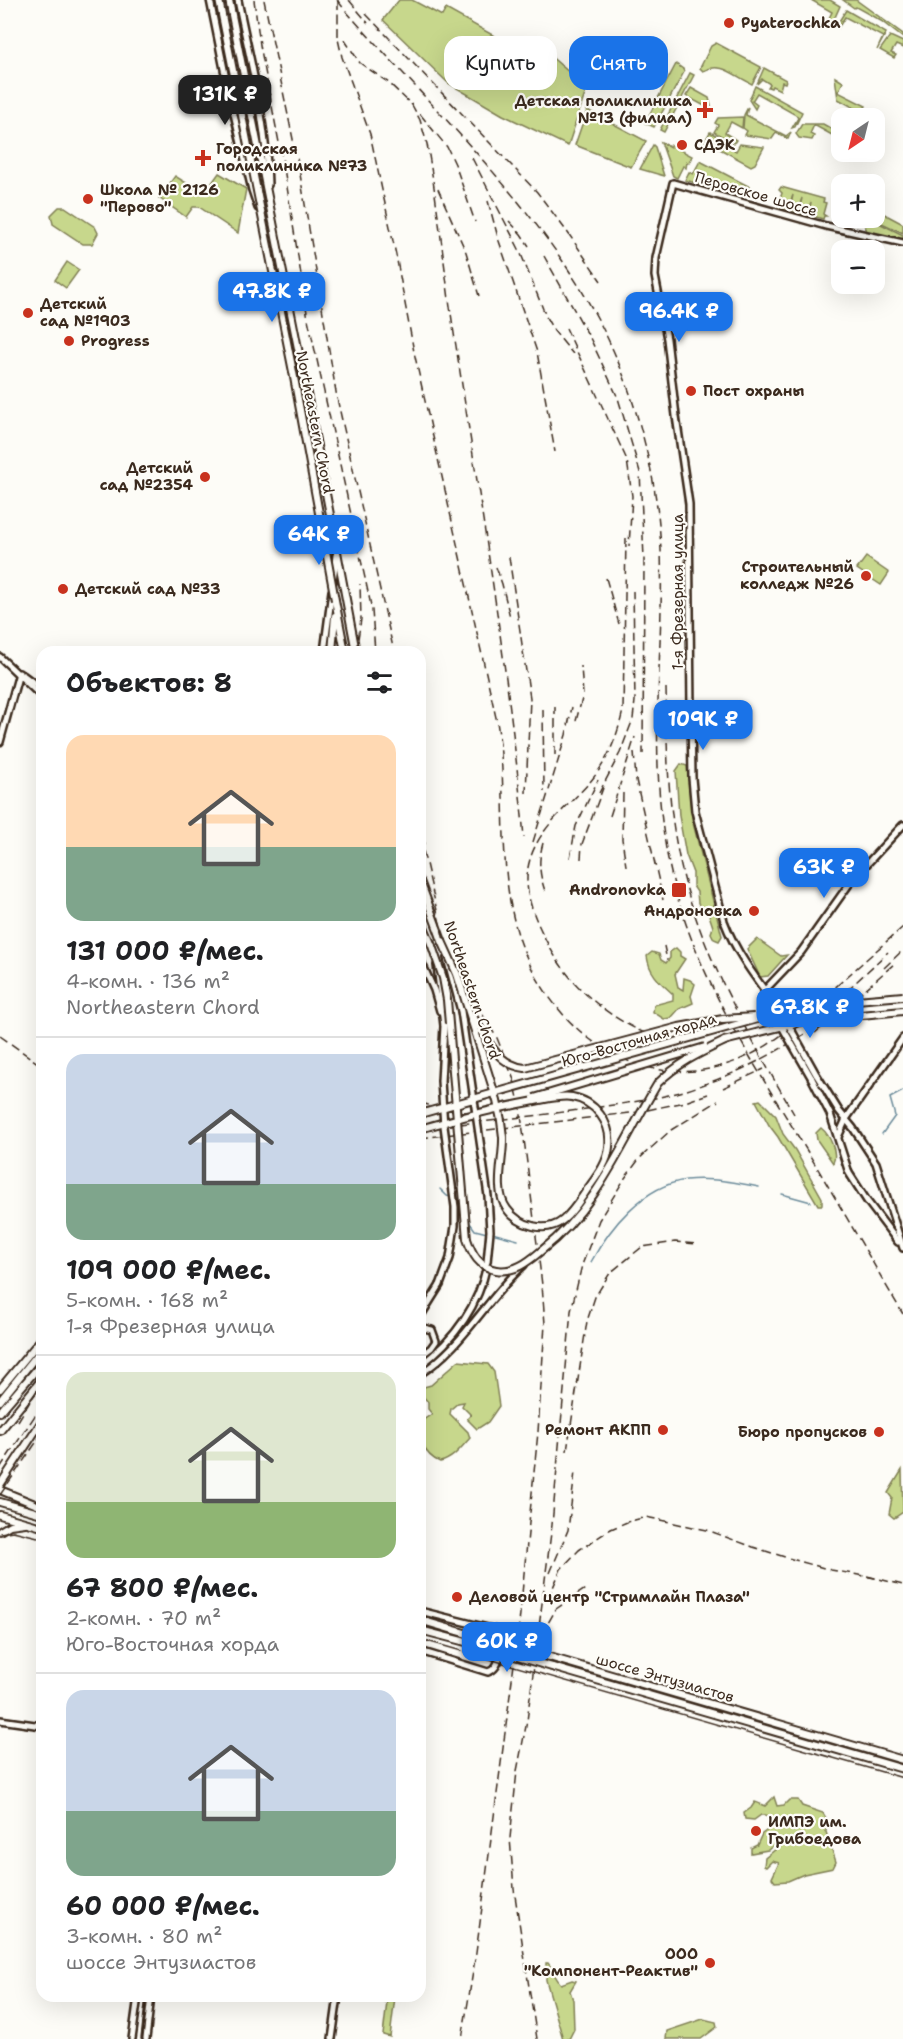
<!DOCTYPE html>
<html lang="ru">
<head>
<meta charset="utf-8">
<style>
	body { margin:0; font-family:"Shantell Sans",sans-serif; background:#f2f2f2; color:#202124; height:100vh; display:flex; flex-direction:column; font-size:22px; white-space:nowrap }
	* { box-sizing:border-box; margin:0 }
	p { font-size:20px; color:#757577 }
	.icon { flex:none; width:33px; height:33px; fill:none; stroke:currentColor; stroke-width:2; stroke-linecap:round; stroke-linejoin:round }
	.map { position:relative; flex:1; overflow:hidden }
	.drawer { position:absolute; left:36px; top:646px; width:390px; height:1356px; display:flex; flex-direction:column; background:#fff; border-radius:18px; box-shadow:0 6px 24px #0002 }
	.drawer>* { flex:none }
	.banner { position:absolute; left:444px; top:36px; width:369px; height:54px; display:flex; gap:12px }
	.needle { width:39px; rotate:215deg }
	.controls { position:absolute; left:831px; top:108px; display:grid; gap:12px }
	.controls a { display:grid; place-items:center; width:54px; height:54px; border-radius:12px; background:#fff; box-shadow:0 6px 24px #0002; font-size:30px }
	.price { position:absolute; translate:-50% -51px; padding:0 14px; border-radius:12px; background:#1a73e8; color:#fff; font-size:20px; line-height:39px; filter:drop-shadow(0 2px 3px #0008) }
	.price::after { content:''; position:absolute; left:50%; top:36px; width:18px; height:14px; margin-left:-9px; background:inherit; clip-path:polygon(0 0,100% 0,50% 100%) }
	.price.on { background:#222; color:#fff }
	ul { padding:0; list-style:none }
	li { display:grid; align-content:center; gap:12px; height:318px; padding:0 30px }
	li+li { border-top:2px solid #e0e0e0 }
	li span { display:grid; place-items:center; height:186px; border-radius:18px; color:#555 }
	li>.icon { margin-inline-start:auto }
	span .icon { width:108px; height:108px; fill:#fffc; stroke-width:1 }
	li b { font-size:26px }
	h2 { display:flex; justify-content:space-between; align-items:center; height:72px; padding:0 30px; font-size:26px }
	.tag { padding:0 21px; border-radius:18px; background:#fff; box-shadow:0 6px 24px #0002; font-size:21px; line-height:54px }
	.tag.on { background:#1a73e8; color:#fff }
	.map>svg:first-child { display:block }
	.green { fill:#c7d78c; stroke:#818055; stroke-width:1.5 }
	.lines { fill:none; stroke-linecap:round; stroke-linejoin:round }
	.stream { stroke:#6c8c9b; stroke-width:1.5 }
	.secondary-casing { stroke:#3b2a1e; stroke-width:10 }
	.primary-casing { stroke:#3b2a1e; stroke-width:10 }
	.secondary { stroke:#fdfcf7; stroke-width:5 }
	.primary { stroke:#fdfcf7; stroke-width:6 }
	.tram { stroke:#3b2a1e; stroke-width:1.5 }
	.rail { stroke:#3b2a1e; stroke-width:1.5; stroke-dasharray:9 4.5; stroke-linecap:butt }
	.secondary-bridge-casing { stroke:#3b2a1e; stroke-width:10; stroke-linecap:butt }
	.primary-bridge-casing { stroke:#3b2a1e; stroke-width:10; stroke-linecap:butt }
	.secondary-bridge { stroke:#fdfcf7; stroke-width:5 }
	.primary-bridge { stroke:#fdfcf7; stroke-width:6 }
	.poi-dot { fill:#c8321e; stroke:#fdfcf7; stroke-width:2 }
	.labels { text-anchor:middle; stroke-width:4.5; stroke-linejoin:round; paint-order:stroke }
	.poi-label { font-size:15px; font-weight:bold; fill:#3b2a1e; stroke:#fdfcf7; text-anchor:start }
	.street-label { font-size:15px; fill:#3b2a1e; stroke:#fdfcf7 }
</style>
</head>
<body>
<div class="map">
<svg width="903" height="2039" viewBox="0 0 903 2039">
	<rect width="100%" height="100%" fill="#fdfcf7"/>
	<filter id="ink" filterUnits="userSpaceOnUse"><feTurbulence type="fractalNoise" baseFrequency=".0167" numOctaves="2"/><feDisplacementMap in="SourceGraphic" scale="12" xChannelSelector="R" yChannelSelector="G"/><feConvolveMatrix kernelMatrix="1 2 1 2 8 2 1 2 1" color-interpolation-filters="sRGB"/></filter>
	<g filter="url(#ink)">
		<g class="green">
			<polygon points="399,0 412,0 442,16 446,9 523,52 532,40 587,88 568,146 503,115 448,83 383,20"/>
			<polygon points="811,0 830,0 840,6 832,24 827,22 832,12"/>
			<polygon points="843,0 856,0 903,34 903,38 881,21 856,7 854,8"/>
			<polygon points="846,10 886,33 877,50 883,37 845,17 838,28 836,26"/>
			<polygon points="890,36 903,42 903,48 896,45 891,53 896,55 894,58 880,50"/>
			<path d="M716,43L761,67L752,84C734,76 722,61 703,71L700,68L711,46Z"/>
			<polygon points="676,64 683,69 684,72 654,127 645,123"/>
			<polygon points="764,68 786,80 785,83 782,82 780,90 772,86 771,88 768,87 770,84 762,79 757,84"/>
			<polygon points="690,73 694,75 664,132 660,130"/>
			<polygon points="835,77 843,82 838,92 866,106 863,110 858,110 838,99"/>
			<polygon points="755,86 802,112 795,127 792,128 798,118 796,115 757,93 752,101 757,105 755,109 749,100"/>
			<polygon points="691,88 709,98 712,110 686,96"/>
			<polygon points="748,107 746,115 786,136 791,132 788,139 776,133 772,139 745,135 747,131 743,128 744,115"/>
			<polygon points="587,110 646,141 631,167 575,145"/>
			<polygon points="743,117 742,128 731,122 725,133 736,140 734,143 714,132 718,125 715,123 718,118"/>
			<polygon points="802,124 823,124 841,134 841,140 814,125 810,134 814,136 812,140 799,138 796,134"/>
			<polygon points="710,132 733,145 731,148 736,151 740,144 764,147 755,164 751,166 705,141"/>
			<polygon points="661,142 670,147 671,145 692,156 689,163 687,162 686,168 683,166 677,178 673,176"/>
			<polygon points="653,145 655,147 664,176 640,169"/>
			<polygon points="700,161 750,187 748,194 739,195 685,180 689,172 693,174"/>
			<polygon points="219,173 246,189 238,233 199,207 193,207 186,217 159,198 175,176 204,194"/>
			<polygon points="781,187 824,199 823,202 826,203 823,214 826,216 824,216 823,219 809,215 811,202 807,214 799,212 802,198 797,212 790,209 793,195 788,209 778,206 782,193 779,190"/>
			<polygon points="59,207 65,207 95,227 98,233 92,244 83,244 53,224 51,215"/>
			<polygon points="875,209 903,224 903,233 871,218 874,218"/>
			<polygon points="869,218 903,235 903,240 867,231 865,226"/>
			<polygon points="67,262 79,270 66,288 55,280"/>
			<polygon points="866,557 889,573 881,585 857,569"/>
			<polygon points="681,764 687,766 692,819 722,936 719,941 714,939 711,933 713,927 708,912 704,911 698,903 697,892 693,886 693,873 686,855 679,816 676,771"/>
			<polygon points="757,939 781,956 787,955 768,976 760,977 747,949"/>
			<path d="M676,948L680,952V956L685,959L675,974L678,987L683,990L684,978L690,980L695,984L691,996L693,1003L679,1009L671,1018L664,1019L653,1012L654,1005L673,1000V994C661,983 649,974 647,956L652,952L659,954L661,960L666,963L670,958V952Z"/>
			<polygon points="760,1100 776,1116 783,1134 795,1150 822,1198 822,1205 818,1205 778,1137 769,1125 756,1101"/>
			<path d="M821,1128C830,1135 838,1153 833,1163L817,1140L816,1133Z"/>
			<path d="M458,1361L488,1364L494,1372L499,1406L488,1422L477,1429L467,1419L471,1415L462,1406L464,1402L458,1403L451,1409L450,1414L468,1432L470,1438C461,1448 453,1459 440,1462C422,1454 420,1439 420,1422L432,1414L428,1409V1402L420,1393V1388L431,1385Z"/>
			<polygon points="902,1470 903,1512 894,1518 889,1514 892,1498 888,1493"/>
			<polygon points="774,1797 777,1806 784,1805 789,1800 798,1800 802,1806 823,1813 826,1818 826,1832 836,1862 833,1868 804,1874 788,1881 775,1882 772,1878 779,1863 772,1861 766,1867 764,1866 765,1858 776,1849 775,1844 768,1850 751,1853 751,1848 757,1845 762,1834 773,1826 772,1821 766,1815 761,1815 754,1820 745,1819 744,1813 751,1808 755,1802 765,1806"/>
			<path d="M546,1963H548C554,1970 554,1977 561,1984L572,1980L576,1981L570,1991L573,2000L574,2029L569,2039H563L546,1980Z"/>
			<polygon points="348,1996 395,1997 390,2037 383,2035 387,2002 348,1998"/>
			<polygon points="703,2019 716,2022 717,2027 701,2039 666,2039 667,2031"/>
		</g>
		<g class="lines">
			<g class="stream">
				<polyline points="882,1134 895,1116 890,1098 903,1091"/>
				<polyline points="440,1189 447,1196 451,1197"/>
				<polyline points="782,1194 811,1202"/>
				<polyline points="467,1204 470,1223 475,1230 487,1233"/>
				<polyline points="492,1233 518,1240"/>
				<path d="M591,1262C610,1227 643,1186 686,1180C709,1177 736,1182 759,1187"/>
			</g>
			<g class="secondary-casing">
				<g id="secondary">
					<polyline points="210,0 227,84 252,190 258,208"/>
					<path d="M238,0C250,61 267,123 268,185"/>
					<polyline points="333,582 336,555"/>
					<polyline points="324,652 332,591"/>
					<polyline points="0,657 42,697"/>
					<polyline points="23,675 42,689"/>
					<polyline points="0,742 19,673"/>
					<polyline points="447,958 461,1011"/>
					<polyline points="420,959 434,990 440,1011"/>
					<polyline points="437,965 444,1026"/>
					<polyline points="764,991 801,952 852,880 903,825"/>
					<polyline points="766,995 776,1016"/>
					<path d="M783,1015C761,985 737,956 724,921L695,811L692,778L691,713L689,504L676,416L667,339L655,276L656,258L673,183L826,226L903,243"/>
					<polyline points="816,1074 839,1111 853,1128 876,1163 903,1248"/>
					<polyline points="811,1077 830,1114 849,1173 867,1201 898,1242"/>
					<polyline points="838,1137 846,1119 903,1038"/>
					<polyline points="420,1317 440,1285"/>
					<polyline points="420,1327 432,1330 436,1341 431,1348 420,1356"/>
					<path d="M420,1366C454,1340 478,1308 487,1265"/>
					<path d="M420,1374C464,1346 485,1300 524,1265"/>
					<path d="M420,1611L496,1630C504,1641 502,1668 488,1672L420,1651"/>
					<polyline points="0,1720 42,1726"/>
					<polyline points="132,2039 138,1996"/>
					<polyline points="146,2039 151,1996"/>
					<polyline points="332,2039 338,1996"/>
				</g>
			</g>
			<g class="primary-casing">
				<g id="primary">
					<polyline points="229,0 310,409 356,652"/>
					<polyline points="335,600 345,652"/>
					<polyline points="332,652 335,616"/>
					<polyline points="420,881 442,941"/>
					<polyline points="420,917 432,946"/>
					<polyline points="0,1389 42,1338"/>
					<polyline points="0,1401 42,1349"/>
					<polyline points="0,1412 42,1363"/>
					<polyline points="0,1431 42,1379"/>
					<polyline points="0,1485 42,1421"/>
					<polyline points="0,1490 42,1507"/>
					<polyline points="0,1502 42,1514"/>
					<polyline points="0,1515 42,1527"/>
					<polyline points="0,1531 10,1525 25,1523"/>
					<polyline points="420,1620 478,1637"/>
					<polyline points="420,1630 477,1645"/>
					<polyline points="553,1658 903,1760"/>
					<polyline points="552,1667 903,1769"/>
				</g>
			</g>
			<use href="#secondary" class="secondary"/>
			<use href="#primary" class="primary"/>
			<g class="tram">
				<polyline points="0,1533 13,1531 42,1538"/>
				<polyline points="420,1639 903,1778"/>
				<polyline points="141,2039 146,1996"/>
			</g>
			<g class="rail">
				<polyline points="254,0 260,45 284,168 308,319 372,610 375,652"/>
				<polyline points="264,0 299,168 337,398 394,652"/>
				<path d="M337,0C357,25 380,48 402,72C485,162 575,253 621,369C643,426 658,488 661,550C664,651 648,753 667,854C688,963 744,1048 801,1141C836,1198 869,1257 903,1314"/>
				<path d="M338,0V39L342,57L370,134L396,255L414,352L497,722C508,786 498,852 513,916C537,1023 640,1109 750,1055C780,1040 804,1016 828,994C853,971 878,949 903,927"/>
				<polyline points="349,0 368,23"/>
				<polyline points="366,14 537,192 568,233 601,281"/>
				<path d="M344,39L360,63L389,83L412,105L420,120L427,144C439,211 445,279 456,346C481,509 509,672 524,837"/>
				<polyline points="420,114 447,147 455,164 475,222"/>
				<polyline points="472,158 519,249 547,319 554,331 573,354"/>
				<polyline points="438,189 466,252 479,296"/>
				<polyline points="488,201 499,241 537,352 555,452"/>
				<polyline points="509,221 521,234 529,246"/>
				<polyline points="544,256 591,340 618,398 640,472 644,558 643,754"/>
				<polyline points="566,328 627,460 632,496 629,546"/>
				<path d="M626,538L623,710C618,734 609,758 594,777C583,791 569,803 556,817C515,862 522,896 549,946C570,985 604,1015 645,1033"/>
				<polyline points="509,557 530,698 526,793"/>
				<polyline points="496,567 502,584 510,617"/>
				<polyline points="606,578 619,624"/>
				<polyline points="356,652 361,619 360,584"/>
				<path d="M666,688C667,741 667,795 677,847C695,945 745,1029 794,1114"/>
				<polyline points="543,709 544,792"/>
				<polyline points="576,721 583,695 581,666"/>
				<polyline points="634,752 636,780 663,900"/>
				<polyline points="555,755 555,707"/>
				<polyline points="599,793 620,753 633,719 635,701 633,591"/>
				<polyline points="623,793 622,839 626,866"/>
				<polyline points="420,816 425,844"/>
				<polyline points="610,816 635,737"/>
				<polyline points="420,838 446,949 458,975 497,1038 514,1080 520,1107 531,1195 542,1285 545,1324 538,1432 518,1634 476,1953 462,2039"/>
				<polyline points="533,842 566,735 572,707"/>
				<path d="M543,843C538,861 539,873 545,891"/>
				<polyline points="570,858 576,826 598,780"/>
				<polyline points="581,859 582,844 603,788"/>
				<polyline points="664,946 667,960"/>
				<polyline points="884,968 903,950"/>
				<polyline points="805,1025 840,997 888,952"/>
				<polyline points="815,1033 894,964"/>
				<polyline points="0,1036 42,1066"/>
				<polyline points="723,1088 764,1069"/>
				<polyline points="420,1103 454,1111 492,1114"/>
				<path d="M420,1128C473,1123 526,1117 579,1110C619,1104 658,1100 696,1087C740,1073 780,1051 818,1025"/>
				<polyline points="420,1138 638,1112 685,1102 708,1094"/>
				<polyline points="420,1260 423,1262"/>
				<polyline points="18,1421 42,1382"/>
				<polyline points="567,1451 587,1321 595,1297 610,1273 642,1247 675,1242 697,1244"/>
				<polyline points="0,1468 42,1405"/>
				<polyline points="0,1495 42,1434"/>
				<polyline points="550,1573 568,1530 575,1472"/>
				<polyline points="867,1576 903,1585"/>
				<polyline points="548,1599 561,1569 579,1550 611,1529 627,1522 646,1517 707,1530 753,1547 788,1558 831,1570 875,1578"/>
				<polyline points="542,1634 556,1609 588,1587"/>
				<polyline points="537,2039 514,1889 510,1838 517,1771 527,1721 552,1525 571,1311 582,1265 599,1220 625,1178 640,1158 671,1130 718,1101"/>
			</g>
			<g class="secondary-bridge-casing">
				<g id="secondary-bridge">
					<polyline points="461,1011 488,1196 490,1231 487,1262"/>
					<polyline points="783,1015 816,1074"/>
					<polyline points="777,1018 811,1077"/>
					<polyline points="440,1285 450,1258 455,1226 455,1207 444,1126 441,1081 444,1026"/>
				</g>
			</g>
			<g class="primary-bridge-casing">
				<g id="primary-bridge">
					<polyline points="219,0 293,372 335,600"/>
					<path d="M432,946L443,978L447,1000L467,1239C472,1254 479,1267 496,1270C514,1273 528,1262 541,1251C599,1206 621,1144 658,1083C678,1063 700,1053 725,1041"/>
					<path d="M474,1018C488,1040 497,1065 525,1068L679,1027L723,1019L754,1017"/>
					<polyline points="724,1041 808,1020 903,1011"/>
					<polyline points="534,1098 705,1047"/>
					<polyline points="420,1114 768,1016 845,1001 903,996"/>
					<path d="M420,1129C458,1118 496,1108 535,1101C547,1099 560,1095 572,1097C595,1101 612,1123 609,1147C608,1162 597,1176 589,1187C581,1198 574,1211 563,1220C546,1234 519,1226 507,1209C493,1190 504,1159 503,1137C502,1125 500,1113 497,1101L457,974L442,941"/>
					<polyline points="478,1637 553,1658"/>
					<polyline points="477,1645 552,1667"/>
				</g>
			</g>
			<use href="#secondary-bridge" class="secondary-bridge"/>
			<use href="#primary-bridge" class="primary-bridge"/>
		</g>
	</g>
	<g class="poi-dot">
		<circle cx="729" cy="23" r="6"/>
		<path d="M702 101h6v6h6v6h-6v6h-6v-6h-6v-6h6z"/>
		<circle cx="682" cy="145" r="6"/>
		<path d="M200 149h6v6h6v6h-6v6h-6v-6h-6v-6h6z"/>
		<circle cx="88" cy="199" r="6"/>
		<circle cx="28" cy="313" r="6"/>
		<circle cx="69" cy="341" r="6"/>
		<circle cx="691" cy="391" r="6"/>
		<circle cx="205" cy="477" r="6"/>
		<circle cx="866" cy="576" r="6"/>
		<circle cx="63" cy="589" r="6"/>
		<rect x="671" y="882" width="16" height="16" rx="3"/>
		<circle cx="754" cy="911" r="6"/>
		<circle cx="663" cy="1430" r="6"/>
		<circle cx="879" cy="1432" r="6"/>
		<circle cx="457" cy="1597" r="6"/>
		<circle cx="756" cy="1831" r="6"/>
		<circle cx="710" cy="1963" r="6"/>
	</g>
	<g class="labels">
		<g class="poi-label">
			<text x="741" y="28">Pyaterochka</text>
			<text x="692" y="106" text-anchor="end">Детская поликлиника<tspan x="692" dy="17">№13 (филиал)</tspan></text>
			<text x="694" y="150">СДЭК</text>
			<text x="216" y="154">Городская<tspan x="216" dy="17">поликлиника №73</tspan></text>
			<text x="100" y="195">Школа № 2126<tspan x="100" dy="17">"Перово"</tspan></text>
			<text x="40" y="309">Детский<tspan x="40" dy="17">сад №1903</tspan></text>
			<text x="81" y="346">Progress</text>
			<text x="703" y="396">Пост охраны</text>
			<text x="193" y="473" text-anchor="end">Детский<tspan x="193" dy="17">сад №2354</tspan></text>
			<text x="854" y="572" text-anchor="end">Строительный<tspan x="854" dy="17">колледж №26</tspan></text>
			<text x="75" y="594">Детский сад №33</text>
			<text x="666" y="895" text-anchor="end">Andronovka</text>
			<text x="742" y="916" text-anchor="end">Андроновка</text>
			<text x="651" y="1435" text-anchor="end">Ремонт АКПП</text>
			<text x="867" y="1437" text-anchor="end">Бюро пропусков</text>
			<text x="469" y="1602">Деловой центр "Стримлайн Плаза"</text>
			<text x="768" y="1827">ИМПЭ им.<tspan x="768" dy="17">Грибоедова</tspan></text>
			<text x="698" y="1959" text-anchor="end">ООО<tspan x="698" dy="17">"Компонент-Реактив"</tspan></text>
		</g>
		<g class="street-label">
			<text transform="translate(756 194) rotate(16)" y="5">Перовское шоссе</text>
			<text transform="translate(315 422) rotate(79)" y="5">Northeastern Chord</text>
			<text transform="translate(678 592) rotate(-90)" y="5">1-я Фрезерная улица</text>
			<text transform="translate(472 990) rotate(71)" y="5">Northeastern Chord</text>
			<text transform="translate(639 1040) rotate(-16)" y="5">Юго-Восточная хорда</text>
			<text transform="translate(665 1678) rotate(16)" y="5">шоссе Энтузиастов</text>
		</g>
	</g>
</svg>
<div class="controls">
<a><svg class="needle" viewBox="-14 -14 28 28"><path d="M0-13l5 13h-10z" fill="#e53935"/><path d="M0 13l5-13h-10z" fill="#757577"/></svg></a>
<a>+</a>
<a>−</a>
</div>
<b class="price on" style="left:225px;top:126px">131K ₽</b>
<b class="price" style="left:272px;top:323px">47.8K ₽</b>
<b class="price" style="left:679px;top:343px">96.4K ₽</b>
<b class="price" style="left:319px;top:566px">64K ₽</b>
<b class="price" style="left:703px;top:751px">109K ₽</b>
<b class="price" style="left:824px;top:899px">63K ₽</b>
<b class="price" style="left:810px;top:1039px">67.8K ₽</b>
<b class="price" style="left:507px;top:1673px">60K ₽</b>
<div class="banner">
<a class="tag">Купить</a>
<a class="tag on">Снять</a>
</div>
<section class="drawer">
<h2>Объектов: 8<svg class="icon" aria-label="filters" viewBox="0 0 24 24"><path d="M4 7h16M4 17h16"/><circle cx="9" cy="7" r="2"/><circle cx="15" cy="17" r="2"/></svg></h2>
<ul>
<li><span style="background:linear-gradient(#ffd9b3 60%,#7fa58c 0)"><svg class="icon" aria-label="home" viewBox="0 0 24 24"><path d="M3 11l9-7 9 7M6 9v11h12V9"/></svg></span><div><b>131 000 ₽/мес.</b><p>4-комн. · 136 m²</p><p>Northeastern Chord</p></div></li>
<li><span style="background:linear-gradient(#c9d6e8 70%,#7fa58c 0)"><svg class="icon" aria-label="home" viewBox="0 0 24 24"><path d="M3 11l9-7 9 7M6 9v11h12V9"/></svg></span><div><b>109 000 ₽/мес.</b><p>5-комн. · 168 m²</p><p>1-я Фрезерная улица</p></div></li>
<li><span style="background:linear-gradient(#dfe7d0 70%,#8fb573 0)"><svg class="icon" aria-label="home" viewBox="0 0 24 24"><path d="M3 11l9-7 9 7M6 9v11h12V9"/></svg></span><div><b>67 800 ₽/мес.</b><p>2-комн. · 70 m²</p><p>Юго-Восточная хорда</p></div></li>
<li><span style="background:linear-gradient(#c9d6e8 65%,#7fa58c 0)"><svg class="icon" aria-label="home" viewBox="0 0 24 24"><path d="M3 11l9-7 9 7M6 9v11h12V9"/></svg></span><div><b>60 000 ₽/мес.</b><p>3-комн. · 80 m²</p><p>шоссе Энтузиастов</p></div></li>
</ul>
</section>
</div>
</body>
</html>
